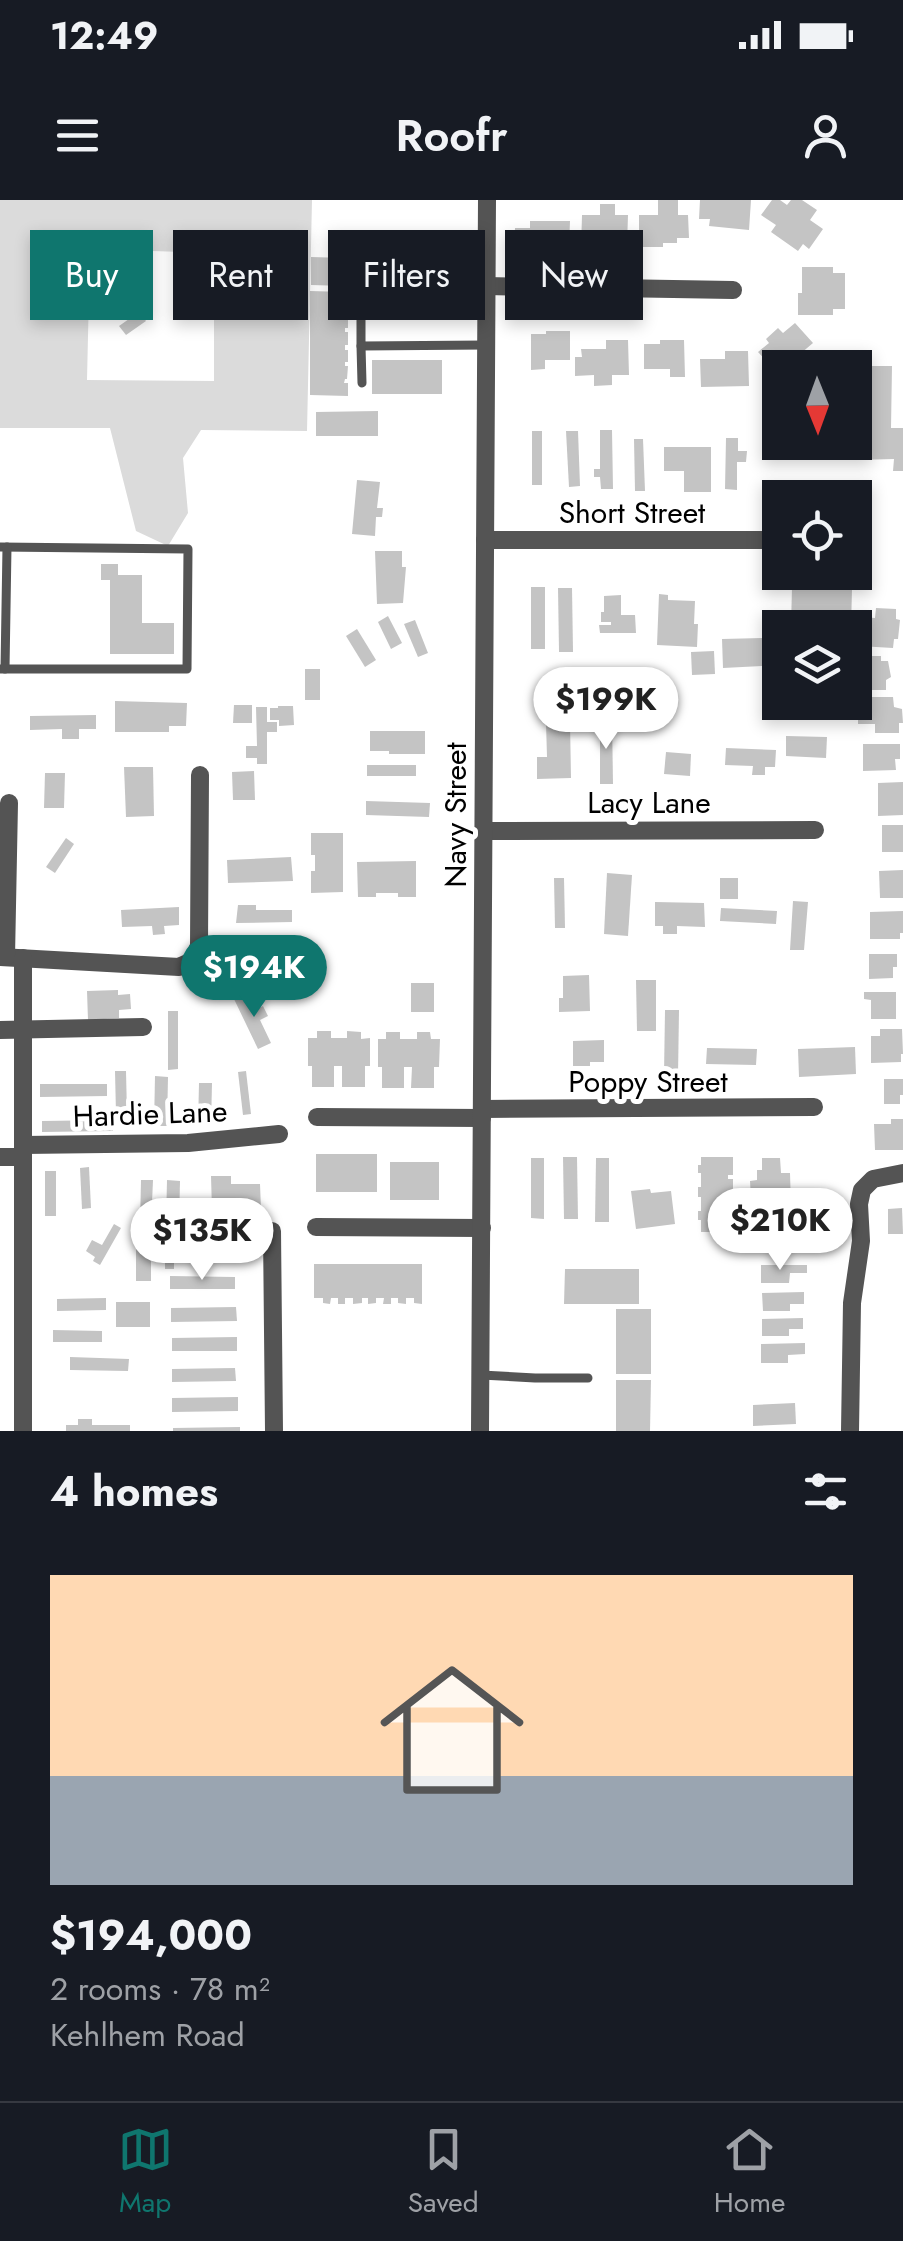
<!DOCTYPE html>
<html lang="en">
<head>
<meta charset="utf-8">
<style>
	body { margin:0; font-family:Jost,sans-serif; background:#20242c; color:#f1f3f6; height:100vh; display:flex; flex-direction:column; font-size:38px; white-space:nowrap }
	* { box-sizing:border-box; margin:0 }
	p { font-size:32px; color:#9ea1a6 }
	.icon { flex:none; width:55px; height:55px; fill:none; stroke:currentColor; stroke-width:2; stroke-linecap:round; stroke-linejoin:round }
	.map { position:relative; height:1231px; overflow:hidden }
	.panel { display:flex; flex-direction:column; background:#171b24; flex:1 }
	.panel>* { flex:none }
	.guide { position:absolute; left:30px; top:30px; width:845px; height:90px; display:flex; gap:20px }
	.needle { width:65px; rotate:179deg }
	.buttons { position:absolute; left:762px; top:150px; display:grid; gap:20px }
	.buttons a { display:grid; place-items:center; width:110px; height:110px; border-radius:0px; background:#171b24; box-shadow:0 5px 15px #0003; font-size:50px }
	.price { position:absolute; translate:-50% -85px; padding:0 22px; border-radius:35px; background:#fff; color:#222; font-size:32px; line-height:65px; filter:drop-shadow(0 2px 5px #0008) }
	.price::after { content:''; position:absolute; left:50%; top:60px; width:30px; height:22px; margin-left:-15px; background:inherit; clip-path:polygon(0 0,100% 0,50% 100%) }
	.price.selected { background:#0f766e; color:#fff }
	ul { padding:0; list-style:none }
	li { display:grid; align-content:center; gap:20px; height:530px; padding:0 50px }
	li+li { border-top:2px solid #363941 }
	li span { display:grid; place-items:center; height:310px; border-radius:0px; color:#555 }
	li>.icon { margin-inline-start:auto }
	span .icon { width:180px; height:180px; fill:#fffc; stroke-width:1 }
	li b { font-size:42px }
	h2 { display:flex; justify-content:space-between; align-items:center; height:120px; padding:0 50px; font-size:42px }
	.pill { padding:0 35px; border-radius:0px; background:#171b24; box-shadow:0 5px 15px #0003; font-size:35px; line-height:90px }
	.pill.selected { background:#0f766e; color:#fff }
	.status { display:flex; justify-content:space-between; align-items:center; height:70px; padding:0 50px; background:#171b24; direction:ltr }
	.status svg { height:28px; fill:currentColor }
	header { display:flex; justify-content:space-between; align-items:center; height:130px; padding:0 50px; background:#171b24; font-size:45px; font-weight:600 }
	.dock { display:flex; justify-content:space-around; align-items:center; height:140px; border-top:2px solid #363941; background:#171b24; font-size:28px; color:#9ea1a6 }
	.dock a { display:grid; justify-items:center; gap:5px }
	.dock .selected { color:#0f766e }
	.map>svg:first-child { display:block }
	.green { fill:#dbdbdb; fill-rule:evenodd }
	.building { fill:#c4c4c4 }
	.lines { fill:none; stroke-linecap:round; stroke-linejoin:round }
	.lane { stroke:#545454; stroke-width:9 }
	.street { stroke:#545454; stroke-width:18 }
	.labels { text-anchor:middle; stroke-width:10; stroke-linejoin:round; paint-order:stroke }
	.street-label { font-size:30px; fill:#000; stroke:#fff }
</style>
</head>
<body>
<div class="status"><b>12:49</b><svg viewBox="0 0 49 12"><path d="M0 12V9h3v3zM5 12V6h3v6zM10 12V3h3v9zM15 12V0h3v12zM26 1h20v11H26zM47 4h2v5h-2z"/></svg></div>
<header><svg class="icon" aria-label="menu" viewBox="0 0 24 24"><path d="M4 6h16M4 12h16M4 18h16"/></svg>Roofr<svg class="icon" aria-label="person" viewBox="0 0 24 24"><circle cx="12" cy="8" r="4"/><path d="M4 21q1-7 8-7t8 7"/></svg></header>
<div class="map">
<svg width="903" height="1231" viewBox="0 0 903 1231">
	<rect width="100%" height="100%" fill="#fff"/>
	<path class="green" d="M0,0H312L307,231L201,230L183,258L188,313L168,346L136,331L110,228H0ZM90,49L214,53V181L87,180Z"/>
	<g class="building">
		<polygon points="658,0 678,0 678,15 688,15 689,38 677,38 677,43 663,43 663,47 639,47 639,15 658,15"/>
		<polygon points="700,0 751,0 749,30 709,26 710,19 699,19"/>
		<polygon points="772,0 780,0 787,5 791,0 802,0 817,10 810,20 823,29 809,49 803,44 798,51 771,32 776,25 761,15"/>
		<polygon points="600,4 615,4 615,15 628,15 627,45 604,44 604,50 581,50 582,15 600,15"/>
		<polygon points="530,21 570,21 569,47 555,47 555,50 530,50 530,47 514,47 515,28 530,28"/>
		<polygon points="385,41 417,43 417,81 366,81 366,43 385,43"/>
		<polygon points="311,57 345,58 345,86 311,85"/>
		<polygon points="802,67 833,67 833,73 845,73 845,109 833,109 833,115 798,115 798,93 802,93"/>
		<polygon points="310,91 345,92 345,98 348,98 348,112 345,112 345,116 348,116 348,128 345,128 345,132 348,132 348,145 345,145 345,150 348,150 348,162 345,162 345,166 348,166 347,179 345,179 344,183 348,183 348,196 310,195"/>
		<polygon points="139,112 146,121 126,135 119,126"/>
		<polygon points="795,123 813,143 800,154 809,164 806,168 780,168 778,174 758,152 769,143 766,139 778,128 783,133"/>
		<polygon points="546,131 570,131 570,160 545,160 545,169 531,170 531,134 546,134"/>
		<polygon points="606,140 628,140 629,175 612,175 612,185 594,186 594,175 575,176 575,157 582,157 581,149 606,149"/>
		<polygon points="660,140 684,140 685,177 670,177 670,169 644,169 644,144 660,144"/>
		<polygon points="725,151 748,151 749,186 701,187 700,159 725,159"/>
		<rect x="372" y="160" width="70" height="34"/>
		<polygon points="863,166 892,166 891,228 903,228 903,271 893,271 894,259 856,260 856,255 836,255 837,242 855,242 855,221 857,217 862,217"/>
		<polygon points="378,211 378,236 316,236 316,212"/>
		<polygon points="600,230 612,230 613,289 601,289 600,277 594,277 594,269 600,269"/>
		<rect x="532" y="231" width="10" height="54"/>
		<polygon points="566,231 578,231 580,286 569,287"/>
		<polygon points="726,238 738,238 738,251 747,251 746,262 737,262 737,290 725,289"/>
		<polygon points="634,239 643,239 645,291 635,291"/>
		<polygon points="664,247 711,247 711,292 684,292 684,271 664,271"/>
		<polygon points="357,280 380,282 377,308 383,308 382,317 376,317 375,336 352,334"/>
		<polygon points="375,351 402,351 402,367 406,367 403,403 377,404"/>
		<polygon points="101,364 118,364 118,375 142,375 142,423 174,423 174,454 110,454 110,380 101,380"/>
		<rect x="531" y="387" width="14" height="62"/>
		<polygon points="792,387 852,389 851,428 791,427"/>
		<polygon points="558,388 572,388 573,452 559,452"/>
		<polygon points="659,394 668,395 668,400 695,401 694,424 698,424 697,447 657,445"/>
		<polygon points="621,395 621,415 635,415 636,433 600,433 599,425 611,425 611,422 601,422 601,412 604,412 604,396"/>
		<polygon points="876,408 896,409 896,419 900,420 898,439 894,439 893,448 859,446 861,417 875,418"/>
		<polygon points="388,416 402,443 391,449 378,422"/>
		<polygon points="415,420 428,453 418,457 404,424"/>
		<polygon points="357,429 376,460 365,467 346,436"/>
		<polygon points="762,438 762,466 723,468 722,439"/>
		<polygon points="714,451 715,474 692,475 691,452"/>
		<polygon points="864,456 881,456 881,461 888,461 891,477 886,480 886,490 864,490"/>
		<rect x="305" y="469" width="15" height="31"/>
		<polygon points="855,497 893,497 894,507 902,509 903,523 899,523 899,533 875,533 875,524 858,524 858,505 855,505"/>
		<polygon points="115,501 187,503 186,526 169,526 169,532 115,532"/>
		<polygon points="234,505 252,505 252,523 233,523"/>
		<polygon points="278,506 293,506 294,525 279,526 279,520 270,520 270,508 278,508"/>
		<polygon points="256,507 267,507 267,522 277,522 277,532 267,532 267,564 257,564 257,558 246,558 246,546 257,546"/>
		<polygon points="96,515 96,529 79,529 79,539 62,539 62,529 30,530 30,516"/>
		<polygon points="612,518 613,584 600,584 600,519"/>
		<polygon points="570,522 571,578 537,579 537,557 547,557 546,523"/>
		<polygon points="370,531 425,531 425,554 389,554 389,551 370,551"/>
		<polygon points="786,536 827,537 826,558 786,556"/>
		<polygon points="863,544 900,544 900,559 895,559 896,570 863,571"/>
		<polygon points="726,548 776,550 775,567 765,567 765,575 752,575 753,566 725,565"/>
		<polygon points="666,552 691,554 690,576 664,574"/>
		<rect x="367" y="565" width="49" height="11"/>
		<polygon points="124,567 153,567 154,616 126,617"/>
		<polygon points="254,571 255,600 233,600 232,572"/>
		<polygon points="45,573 65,573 64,608 44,608"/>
		<polygon points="903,582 903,615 878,616 878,583"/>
		<polygon points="366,601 430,603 429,617 366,615"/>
		<rect x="882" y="625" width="21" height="27"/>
		<polygon points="311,633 343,633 343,692 311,693 311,671 315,671 315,655 311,655"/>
		<polygon points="66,638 74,644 55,673 46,667"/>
		<polygon points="291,657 293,681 228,683 227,660"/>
		<polygon points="416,661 416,697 398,697 398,693 376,693 376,697 358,697 357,662"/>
		<polygon points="903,670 903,698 880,698 879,671"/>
		<polygon points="607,673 632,675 628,736 604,734"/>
		<polygon points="554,678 564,678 565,728 555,728"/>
		<rect x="720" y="678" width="18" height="21"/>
		<polygon points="793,701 808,702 804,750 790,750"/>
		<polygon points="655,702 704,703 705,727 677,726 677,734 663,734 663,726 655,726"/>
		<polygon points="238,705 256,705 256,710 292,710 292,722 236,723"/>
		<polygon points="179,707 179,725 164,726 165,734 153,735 152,726 122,727 121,710"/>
		<polygon points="721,708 777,711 776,724 720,721"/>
		<polygon points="903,711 903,733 900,733 900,739 870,739 870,712"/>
		<polygon points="232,742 281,743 280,768 231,766"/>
		<polygon points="869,754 897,754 897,767 893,767 893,778 869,779"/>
		<polygon points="589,775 590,811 559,812 559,798 563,798 563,776"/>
		<polygon points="636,780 656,780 656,831 637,831"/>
		<rect x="411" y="783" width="23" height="29"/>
		<polygon points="118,790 118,795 130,794 131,809 119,810 119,818 88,820 87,791"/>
		<polygon points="864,792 896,792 896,819 871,819 871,800 864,799"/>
		<polygon points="247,793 255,810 263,806 268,816 260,820 271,843 258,849 234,799"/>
		<polygon points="665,810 679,810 678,876 664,875"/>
		<polygon points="168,811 178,811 178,869 168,870"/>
		<polygon points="880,829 902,829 903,854 901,854 901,862 871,863 871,836 880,836"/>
		<polygon points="317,831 331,831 331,838 347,838 347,831 361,832 361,839 370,838 370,866 365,866 365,887 342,887 342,866 334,866 334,887 312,887 312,866 308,866 308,838 317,838"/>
		<polygon points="386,832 400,832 400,839 417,839 417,832 430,832 431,839 440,839 439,867 434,867 434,888 411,888 412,867 404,867 404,888 382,888 382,867 378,867 378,839 386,839"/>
		<polygon points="604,840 604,862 590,862 590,866 573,866 573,841"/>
		<polygon points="855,847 856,874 799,877 798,849"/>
		<polygon points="707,848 757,849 756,865 706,864"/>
		<polygon points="115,871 126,871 127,914 116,914"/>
		<polygon points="246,871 251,914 243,915 238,872"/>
		<polygon points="155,876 168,877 167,926 154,926"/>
		<polygon points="884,879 903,879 903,895 900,895 900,904 884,904"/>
		<polygon points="199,883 212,883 211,926 198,926"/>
		<polygon points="40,884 107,884 107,896 40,897"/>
		<polygon points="891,919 903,919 903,950 875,950 874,924 891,924"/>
		<polygon points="112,920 113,931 42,932 42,921"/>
		<rect x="316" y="954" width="61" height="38"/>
		<polygon points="563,957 577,957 578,1019 564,1019"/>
		<polygon points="701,957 733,957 733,975 728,975 728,979 733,979 733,999 727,999 728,1004 733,1004 733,1024 728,1024 727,1032 701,1032 701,1020 698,1020 698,1011 701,1011 701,997 698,997 698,987 701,987 701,973 698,973 698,965 701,965"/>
		<polygon points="531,958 544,958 544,1019 531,1018"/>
		<polygon points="596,958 609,958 609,1022 595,1022"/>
		<polygon points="762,958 780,958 781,973 790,973 791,1006 771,1006 771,1003 761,1003 761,998 751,998 750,981 757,980 757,970 762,970"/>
		<rect x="390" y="962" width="49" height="38"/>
		<polygon points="89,967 91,1008 82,1009 80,968"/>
		<rect x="45" y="971" width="11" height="45"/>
		<polygon points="211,976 231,976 231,984 260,984 261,1009 250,1009 250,1019 234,1019 234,1009 212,1010"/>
		<polygon points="141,980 153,980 151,1026 140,1025"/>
		<polygon points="167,980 180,981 179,1024 166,1024"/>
		<polygon points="650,989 651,993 671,991 675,1024 636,1029 631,991"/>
		<polygon points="902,1008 903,1034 888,1034 888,1009"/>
		<polygon points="114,1024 121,1028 100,1065 93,1061 95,1057 86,1051 92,1040 102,1045"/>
		<rect x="136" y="1034" width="15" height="47"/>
		<polygon points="218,1035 218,1058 174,1059 174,1069 165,1069 165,1059 161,1059 160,1036"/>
		<polygon points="314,1064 422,1064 422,1104 414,1103 414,1098 406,1098 406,1104 398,1103 398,1098 391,1098 391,1104 383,1104 384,1098 376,1098 376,1103 368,1104 368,1098 362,1098 362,1103 353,1104 353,1098 345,1098 345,1104 338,1104 338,1098 331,1098 330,1104 323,1103 323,1098 314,1098"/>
		<polygon points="761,1065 807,1065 807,1073 790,1073 789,1083 761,1083"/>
		<polygon points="565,1069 639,1069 639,1104 564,1104"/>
		<polygon points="170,1076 235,1077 235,1089 170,1089"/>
		<polygon points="804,1092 804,1104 790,1104 790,1111 763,1111 762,1093"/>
		<polygon points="106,1098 106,1110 57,1111 57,1099"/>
		<rect x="116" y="1102" width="34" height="25"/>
		<polygon points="236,1107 237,1121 171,1122 171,1108"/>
		<rect x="616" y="1109" width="35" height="65"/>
		<polygon points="803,1118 803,1129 789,1129 789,1136 762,1136 762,1119"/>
		<polygon points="53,1130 102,1131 102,1142 53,1142"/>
		<polygon points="237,1137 237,1151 172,1151 172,1138"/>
		<polygon points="805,1143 805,1154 788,1155 788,1163 761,1163 761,1144"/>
		<polygon points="70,1157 129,1159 128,1171 70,1170"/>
		<polygon points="235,1168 236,1181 172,1182 172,1169"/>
		<polygon points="616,1180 651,1180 650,1231 616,1231"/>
		<polygon points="238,1197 238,1211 172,1212 172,1198"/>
		<polygon points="795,1203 796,1224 753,1226 753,1205"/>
		<polygon points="78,1219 92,1219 92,1225 130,1225 130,1231 66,1231 66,1225 78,1225"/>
		<polygon points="240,1227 240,1231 173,1231 173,1228"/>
	</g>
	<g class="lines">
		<g class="lane">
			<polyline points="361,109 361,146 486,145"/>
			<polyline points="361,146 362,183"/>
			<polyline points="0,347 188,349 187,469 0,469"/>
			<polyline points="5,469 7,347"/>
			<polyline points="481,1175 535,1178 588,1178"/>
		</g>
		<g class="street">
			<polyline points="486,86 733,90"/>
			<polyline points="485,340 780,340"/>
			<polyline points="484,631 815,630"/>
			<polyline points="0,757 179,767 192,761 199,746 200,575"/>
			<polyline points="6,757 9,603"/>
			<polyline points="0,830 143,827"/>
			<polyline points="482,909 814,907"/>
			<polyline points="317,917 482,918"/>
			<polyline points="23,945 188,943 279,934"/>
			<polyline points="0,957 23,957"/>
			<polyline points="316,1027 482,1028"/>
			<polyline points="272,1031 274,1231"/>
			<polyline points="23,1231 23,758"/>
			<polyline points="480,1231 487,0"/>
			<polyline points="850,1231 852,1103 861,1041 859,1004 862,990 873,979 903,973"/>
		</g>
	</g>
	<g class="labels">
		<g class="street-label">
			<text x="632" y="323">Short Street</text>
			<text x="649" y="613">Lacy Lane</text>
			<text transform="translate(456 615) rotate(-90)" y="10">Navy Street</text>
			<text x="648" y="892">Poppy Street</text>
			<text transform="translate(150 914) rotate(-2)" y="10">Hardie Lane</text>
		</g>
	</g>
</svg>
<div class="buttons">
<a><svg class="needle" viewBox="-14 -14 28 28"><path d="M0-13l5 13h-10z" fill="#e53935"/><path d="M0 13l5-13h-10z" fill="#9ea1a6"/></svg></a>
<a><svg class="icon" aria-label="locate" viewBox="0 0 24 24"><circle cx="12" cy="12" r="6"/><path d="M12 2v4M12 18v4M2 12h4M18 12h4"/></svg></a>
<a><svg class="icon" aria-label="layers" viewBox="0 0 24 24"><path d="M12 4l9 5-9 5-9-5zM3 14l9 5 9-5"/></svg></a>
</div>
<b class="price" style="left:606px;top:552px">$199K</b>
<b class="price selected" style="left:254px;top:820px">$194K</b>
<b class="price" style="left:780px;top:1073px">$210K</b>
<b class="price" style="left:202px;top:1083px">$135K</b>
<div class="guide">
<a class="pill selected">Buy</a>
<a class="pill">Rent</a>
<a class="pill">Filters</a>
<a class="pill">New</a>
</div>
</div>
<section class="panel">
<h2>4 homes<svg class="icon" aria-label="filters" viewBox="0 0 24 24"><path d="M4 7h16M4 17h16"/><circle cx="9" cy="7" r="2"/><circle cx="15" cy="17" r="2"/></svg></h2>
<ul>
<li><span style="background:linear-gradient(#ffd9b3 65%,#9aa5b1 0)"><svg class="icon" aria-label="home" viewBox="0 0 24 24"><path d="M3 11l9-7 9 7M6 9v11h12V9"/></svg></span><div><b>$194,000</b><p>2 rooms · 78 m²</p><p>Kehlhem Road</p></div></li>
</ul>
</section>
<nav class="dock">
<a class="selected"><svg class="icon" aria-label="map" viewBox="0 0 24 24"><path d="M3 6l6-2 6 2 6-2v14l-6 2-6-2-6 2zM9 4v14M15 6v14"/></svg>Map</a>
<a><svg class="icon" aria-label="saved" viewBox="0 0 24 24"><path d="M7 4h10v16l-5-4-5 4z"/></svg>Saved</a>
<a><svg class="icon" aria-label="home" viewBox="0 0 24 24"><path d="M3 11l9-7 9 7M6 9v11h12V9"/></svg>Home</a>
</nav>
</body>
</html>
